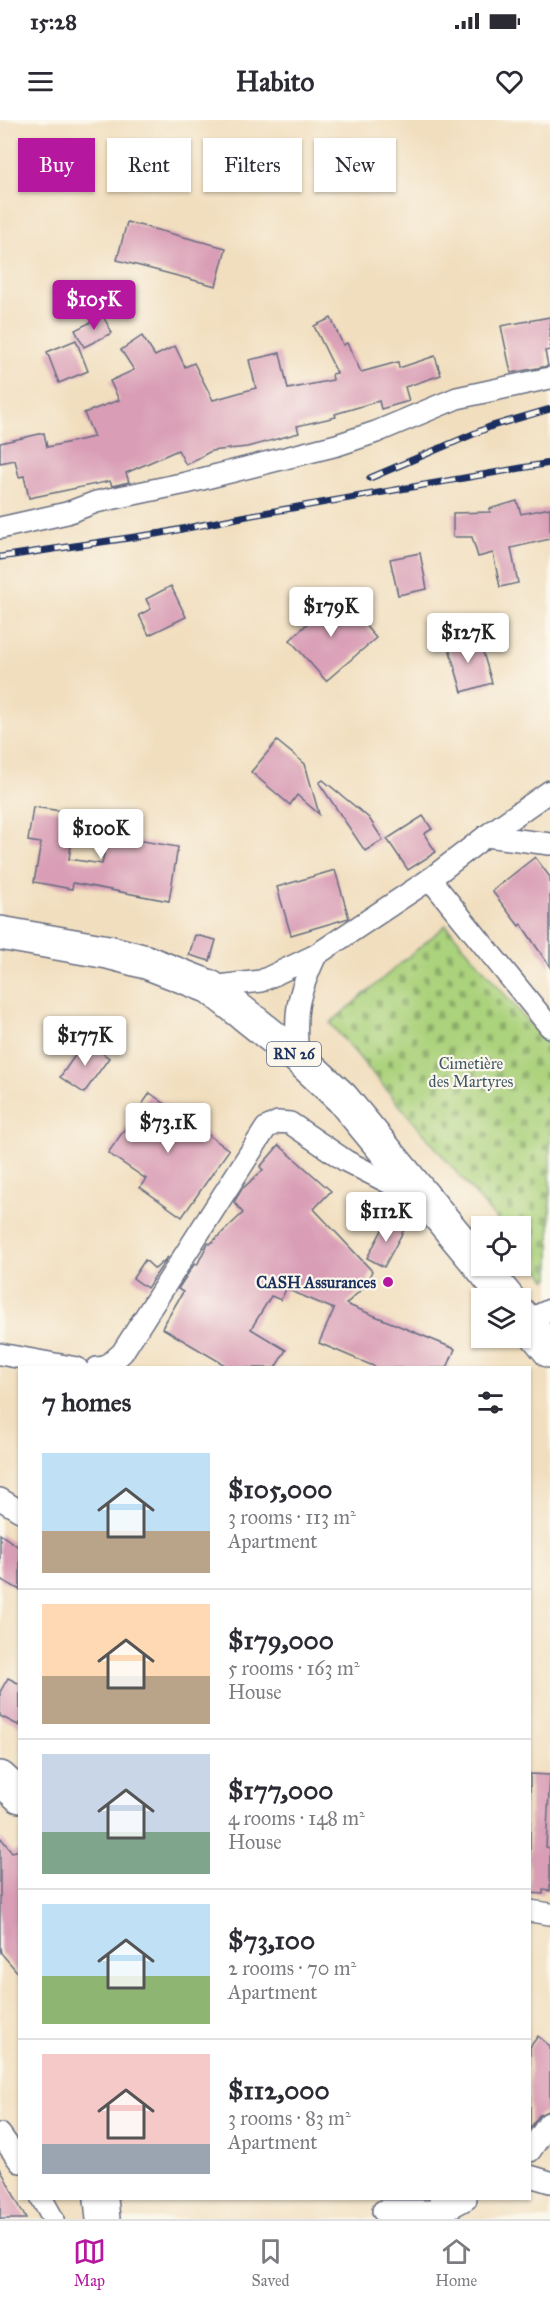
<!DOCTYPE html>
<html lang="en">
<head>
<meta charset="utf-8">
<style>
	body { margin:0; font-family:"IM FELL Great Primer",serif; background:#f7f7f7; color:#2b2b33; height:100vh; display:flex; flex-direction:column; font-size:22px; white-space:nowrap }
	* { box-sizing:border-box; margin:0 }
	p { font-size:20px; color:#7c7c81 }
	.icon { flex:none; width:33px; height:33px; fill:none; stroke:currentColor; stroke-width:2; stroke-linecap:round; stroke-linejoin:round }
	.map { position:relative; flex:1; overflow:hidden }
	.side { position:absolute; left:18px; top:1246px; width:513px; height:834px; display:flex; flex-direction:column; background:#fff; border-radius:0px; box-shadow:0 2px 4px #0004 }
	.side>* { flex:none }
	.banner { position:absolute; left:18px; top:18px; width:514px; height:54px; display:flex; gap:12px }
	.fabs { position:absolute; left:471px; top:1096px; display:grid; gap:12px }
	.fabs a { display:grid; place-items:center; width:60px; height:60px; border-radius:0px; background:#fff; box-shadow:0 2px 4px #0004; font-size:30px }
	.price { position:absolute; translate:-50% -51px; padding:0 14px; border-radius:6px; background:#fff; color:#222; font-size:20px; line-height:39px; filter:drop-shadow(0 2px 3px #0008) }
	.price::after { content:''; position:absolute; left:50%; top:36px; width:18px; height:14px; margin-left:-9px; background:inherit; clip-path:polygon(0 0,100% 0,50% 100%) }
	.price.current { background:#b5179e; color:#fff }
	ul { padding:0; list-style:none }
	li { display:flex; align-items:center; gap:18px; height:150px; padding:0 24px }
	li+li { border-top:2px solid #e1e1e2 }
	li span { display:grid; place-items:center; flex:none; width:168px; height:120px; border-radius:0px; color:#555 }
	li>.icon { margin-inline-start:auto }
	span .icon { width:72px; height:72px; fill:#fffc; stroke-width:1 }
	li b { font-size:26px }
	h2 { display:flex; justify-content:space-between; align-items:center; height:72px; padding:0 24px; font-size:26px }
	.tag { padding:0 21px; border-radius:0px; background:#fff; box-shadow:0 2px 4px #0004; font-size:21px; line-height:54px }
	.tag.current { background:#b5179e; color:#fff }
	.status { display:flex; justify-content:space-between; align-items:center; height:42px; padding:0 30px; background:#fff; direction:ltr }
	.status svg { height:16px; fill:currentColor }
	header { display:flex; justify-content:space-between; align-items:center; height:78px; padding:0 24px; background:#fff; font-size:27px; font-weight:700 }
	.menu { display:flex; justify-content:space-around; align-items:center; height:84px; border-top:2px solid #e1e1e2; background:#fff; font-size:16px; color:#7c7c81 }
	.menu a { display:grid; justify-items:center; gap:3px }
	.menu .current { color:#b5179e }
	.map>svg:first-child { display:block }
	.cemetery { fill:url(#cemetery-stones); stroke:#63806d; stroke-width:1.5 }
	.building { fill:#d99db5 }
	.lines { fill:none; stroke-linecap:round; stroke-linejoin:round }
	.minor-casing { stroke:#666c80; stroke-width:24 }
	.primary-casing { stroke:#666c80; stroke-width:36 }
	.minor { stroke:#fff; stroke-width:21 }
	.primary { stroke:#fff; stroke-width:33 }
	.rail-casing { stroke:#1b2f5e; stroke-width:7 }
	.rail { stroke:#fbf7ec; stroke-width:4.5; stroke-dasharray:14; stroke-linecap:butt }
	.poi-dot { fill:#b5179e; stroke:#fbf7ec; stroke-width:2 }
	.labels { text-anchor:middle; stroke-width:4.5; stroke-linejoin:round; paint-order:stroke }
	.shield { fill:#fbf7ec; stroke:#5e6b89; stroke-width:1.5 }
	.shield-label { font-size:15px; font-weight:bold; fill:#1b2f5e }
	.park-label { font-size:16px; fill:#3f5866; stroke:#fbf7ec }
	.poi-label { font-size:16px; font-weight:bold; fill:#1b2f5e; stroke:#fbf7ec; text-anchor:end }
</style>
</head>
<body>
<div class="status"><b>15:28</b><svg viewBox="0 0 49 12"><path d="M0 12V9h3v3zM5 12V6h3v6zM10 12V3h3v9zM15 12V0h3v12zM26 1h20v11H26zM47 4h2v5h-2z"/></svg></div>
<header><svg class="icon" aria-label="menu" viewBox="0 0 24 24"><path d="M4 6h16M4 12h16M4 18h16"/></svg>Habito<svg class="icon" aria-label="heart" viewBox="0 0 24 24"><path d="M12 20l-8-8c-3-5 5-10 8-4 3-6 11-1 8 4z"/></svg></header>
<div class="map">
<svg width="550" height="2099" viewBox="0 0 550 2099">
	<defs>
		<pattern id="cemetery-stones" width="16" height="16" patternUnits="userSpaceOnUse" patternTransform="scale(1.5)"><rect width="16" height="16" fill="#abd27c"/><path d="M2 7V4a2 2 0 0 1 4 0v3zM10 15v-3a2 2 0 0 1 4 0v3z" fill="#8aab69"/></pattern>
	</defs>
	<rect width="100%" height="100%" fill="#fbf7ec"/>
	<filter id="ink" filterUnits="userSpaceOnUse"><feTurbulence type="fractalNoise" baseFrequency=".0167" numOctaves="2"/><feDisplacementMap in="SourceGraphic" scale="12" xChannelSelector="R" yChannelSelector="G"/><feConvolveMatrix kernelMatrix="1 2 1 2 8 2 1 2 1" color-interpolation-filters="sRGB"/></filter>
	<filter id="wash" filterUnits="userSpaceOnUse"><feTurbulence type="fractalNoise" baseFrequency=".008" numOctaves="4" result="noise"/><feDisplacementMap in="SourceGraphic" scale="24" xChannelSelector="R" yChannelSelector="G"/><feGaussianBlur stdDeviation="1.35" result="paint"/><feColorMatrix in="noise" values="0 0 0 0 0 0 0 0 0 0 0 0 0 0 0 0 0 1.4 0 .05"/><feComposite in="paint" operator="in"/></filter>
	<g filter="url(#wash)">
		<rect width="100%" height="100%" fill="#f1debe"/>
		<polygon class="cemetery" points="446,805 550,928 550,1157 547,1160 521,1128 520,1107 503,1107 330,903"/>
		<g id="blocks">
			<g class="building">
				<polygon points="127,102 226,128 216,166 117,140"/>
				<polygon points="103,196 112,213 84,227 75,210"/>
				<polygon points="550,197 550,230 545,231 548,246 511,253 501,206"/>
				<polygon points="331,198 343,225 347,223 361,252 398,242 399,248 435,236 441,255 405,267 409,281 381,289 379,281 335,294 336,297 297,306 299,313 247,327 211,331 186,345 178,330 126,353 129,362 112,366 110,361 29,378 24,356 19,357 15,340 0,343 0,323 44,313 47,327 94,317 84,293 119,280 110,261 134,250 121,230 142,216 155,236 175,226 185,247 194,243 213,280 256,268 249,240 280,233 288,269 333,260 332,254 337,253 314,206"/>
				<polygon points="76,220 88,251 59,263 47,232"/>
				<polygon points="517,381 521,394 550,388 550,419 511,428 518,463 500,467 493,433 478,437 472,417 453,417 453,393 490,392 489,389"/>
				<polygon points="420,433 427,469 398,475 390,439"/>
				<polygon points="171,466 186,497 149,515 139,495 151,489 146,479"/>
				<polygon points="330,476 351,499 355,494 376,518 326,561 290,520 308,503 304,498"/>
				<polygon points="445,503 466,534 482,529 492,563 462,572 442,504"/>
				<polygon points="277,621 305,644 319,694 297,675 290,685 251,652"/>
				<polygon points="323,660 369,698 383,720 365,731 319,663"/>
				<polygon points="33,687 76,693 69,739 102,744 108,715 178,727 169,781 73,763 72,769 34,762 41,723 28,721"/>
				<polygon points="423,696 432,709 424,714 436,732 408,750 387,719"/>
				<polygon points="535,737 550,757 550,847 521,804 519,806 492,771"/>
				<polygon points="335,750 349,798 291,815 277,767"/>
				<polygon points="195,815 216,820 210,841 189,835"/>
				<polygon points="85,921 109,938 84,973 60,957"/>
				<polygon points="150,973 229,1030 182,1097 140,1067 146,1059 108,1033"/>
				<polygon points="279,1025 331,1071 314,1089 372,1151 365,1166 346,1184 455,1229 447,1248 378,1248 319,1223 334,1189 286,1169 281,1180 271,1176 251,1209 286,1230 275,1248 230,1248 162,1208 183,1172 178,1169 195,1143 197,1145 208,1123 210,1124 243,1093 234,1082 242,1069 263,1050 260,1047"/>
				<polygon points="388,1099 405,1108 384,1147 367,1138"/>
				<polygon points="168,1137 147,1168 133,1158 145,1140 155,1149"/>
				<polygon points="0,1414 20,1428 20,1470 0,1459"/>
				<polygon points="8,1558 20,1564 20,1606 0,1596 0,1572"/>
				<polygon points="530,1654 550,1655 546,1727 550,1728 550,1771 543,1770 543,1774 530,1773"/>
				<polygon points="0,1717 12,1732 20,1730 20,1855 1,1833 0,1828"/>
				<polygon points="538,1916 550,1926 550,1990 539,1995 530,2009 530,1927"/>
				<polygon points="0,2048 26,2099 0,2099"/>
			</g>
		</g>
	</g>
	<g filter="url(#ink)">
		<use href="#blocks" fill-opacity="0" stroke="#666c80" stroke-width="1.5"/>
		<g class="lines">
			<g class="minor-casing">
				<g id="minor">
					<polyline points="0,408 67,393 96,382 186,363 337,325 376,312 457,278 550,258"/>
					<polyline points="486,716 550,724"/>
					<polyline points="430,759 550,907"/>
					<polyline points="210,867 261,861 316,835 430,759 486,716 550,671"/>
					<path d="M298,937C294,892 297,876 316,835"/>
					<polyline points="526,1201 550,1190"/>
					<polyline points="0,1234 77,1248"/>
					<polyline points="97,1248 106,1247 122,1233 266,1008 278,1002 290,1003 346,1041 417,1077"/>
					<polyline points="0,1379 20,1391"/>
					<polyline points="530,1791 550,1794"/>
					<polyline points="0,2014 20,2042"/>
					<polyline points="530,2031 549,2003"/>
					<polyline points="530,2056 550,2062"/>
					<polyline points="42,2079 53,2099"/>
					<polyline points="440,2079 444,2091 466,2079"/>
					<polyline points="383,2091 444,2091 444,2099"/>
				</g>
			</g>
			<g class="primary-casing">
				<g id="primary">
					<polyline points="0,813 108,832 146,842 210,867 298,937 342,978 508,1179"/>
					<polyline points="520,1194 550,1231"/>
					<polyline points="0,1658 20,1676"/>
					<polyline points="101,2079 103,2099"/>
				</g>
			</g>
			<use href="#minor" class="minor"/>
			<use href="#primary" class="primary"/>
			<g class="rail-casing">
				<g id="rail">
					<polyline points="370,358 492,306 550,289"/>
					<polyline points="0,437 162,413 252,395 550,343"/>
				</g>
			</g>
			<use href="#rail" class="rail"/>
		</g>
	</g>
	<circle class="poi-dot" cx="388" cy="1162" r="6"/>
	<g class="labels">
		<rect class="shield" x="267" y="922" width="54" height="24" rx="4.5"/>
		<g class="shield-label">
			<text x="294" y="939">RN 26</text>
		</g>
		<g class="park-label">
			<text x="471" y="949">Cimetière<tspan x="471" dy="18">des Martyres</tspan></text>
		</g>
		<g class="poi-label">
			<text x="376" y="1168">CASH Assurances</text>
		</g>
	</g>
</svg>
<div class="fabs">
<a><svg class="icon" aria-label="locate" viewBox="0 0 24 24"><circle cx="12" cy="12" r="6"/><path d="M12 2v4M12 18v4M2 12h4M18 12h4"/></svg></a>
<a><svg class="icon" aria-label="layers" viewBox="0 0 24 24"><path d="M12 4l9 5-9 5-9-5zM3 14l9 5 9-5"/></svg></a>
</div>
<b class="price current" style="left:94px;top:211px">$105K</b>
<b class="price" style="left:331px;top:518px">$179K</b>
<b class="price" style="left:468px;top:544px">$127K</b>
<b class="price" style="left:101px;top:740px">$100K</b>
<b class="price" style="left:85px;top:947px">$177K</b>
<b class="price" style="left:168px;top:1034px">$73.1K</b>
<b class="price" style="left:386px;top:1123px">$112K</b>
<div class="banner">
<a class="tag current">Buy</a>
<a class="tag">Rent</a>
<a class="tag">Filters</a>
<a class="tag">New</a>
</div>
<section class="side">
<h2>7 homes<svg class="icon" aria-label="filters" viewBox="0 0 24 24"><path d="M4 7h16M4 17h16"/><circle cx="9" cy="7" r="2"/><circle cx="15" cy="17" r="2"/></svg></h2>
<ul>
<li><span style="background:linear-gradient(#bfe0f5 65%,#b9a48a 0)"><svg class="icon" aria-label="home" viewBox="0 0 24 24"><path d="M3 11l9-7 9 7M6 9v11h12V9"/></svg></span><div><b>$105,000</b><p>3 rooms · 113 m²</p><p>Apartment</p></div></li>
<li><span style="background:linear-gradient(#ffd9b3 60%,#b9a48a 0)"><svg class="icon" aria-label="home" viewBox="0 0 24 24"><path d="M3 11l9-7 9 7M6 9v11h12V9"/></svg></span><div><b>$179,000</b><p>5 rooms · 163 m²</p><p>House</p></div></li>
<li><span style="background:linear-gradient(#c9d6e8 65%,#7fa58c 0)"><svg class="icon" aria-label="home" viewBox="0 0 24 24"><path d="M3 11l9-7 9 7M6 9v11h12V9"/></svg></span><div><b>$177,000</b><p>4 rooms · 148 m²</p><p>House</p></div></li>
<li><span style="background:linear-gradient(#bfe0f5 60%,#8fb573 0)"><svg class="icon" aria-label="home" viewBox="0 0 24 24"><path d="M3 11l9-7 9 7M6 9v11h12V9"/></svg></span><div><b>$73,100</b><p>2 rooms · 70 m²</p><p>Apartment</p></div></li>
<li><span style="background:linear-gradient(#f6c9c9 75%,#9aa5b1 0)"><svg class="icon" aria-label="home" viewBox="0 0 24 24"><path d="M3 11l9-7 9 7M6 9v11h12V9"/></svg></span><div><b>$112,000</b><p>3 rooms · 83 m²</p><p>Apartment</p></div></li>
</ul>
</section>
</div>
<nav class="menu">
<a class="current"><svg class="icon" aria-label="map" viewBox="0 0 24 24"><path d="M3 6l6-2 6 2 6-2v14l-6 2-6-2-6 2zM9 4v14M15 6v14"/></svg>Map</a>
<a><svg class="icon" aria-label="saved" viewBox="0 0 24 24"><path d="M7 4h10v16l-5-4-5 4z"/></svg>Saved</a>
<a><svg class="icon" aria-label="home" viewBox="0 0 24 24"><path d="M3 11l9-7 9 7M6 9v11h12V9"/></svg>Home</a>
</nav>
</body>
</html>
